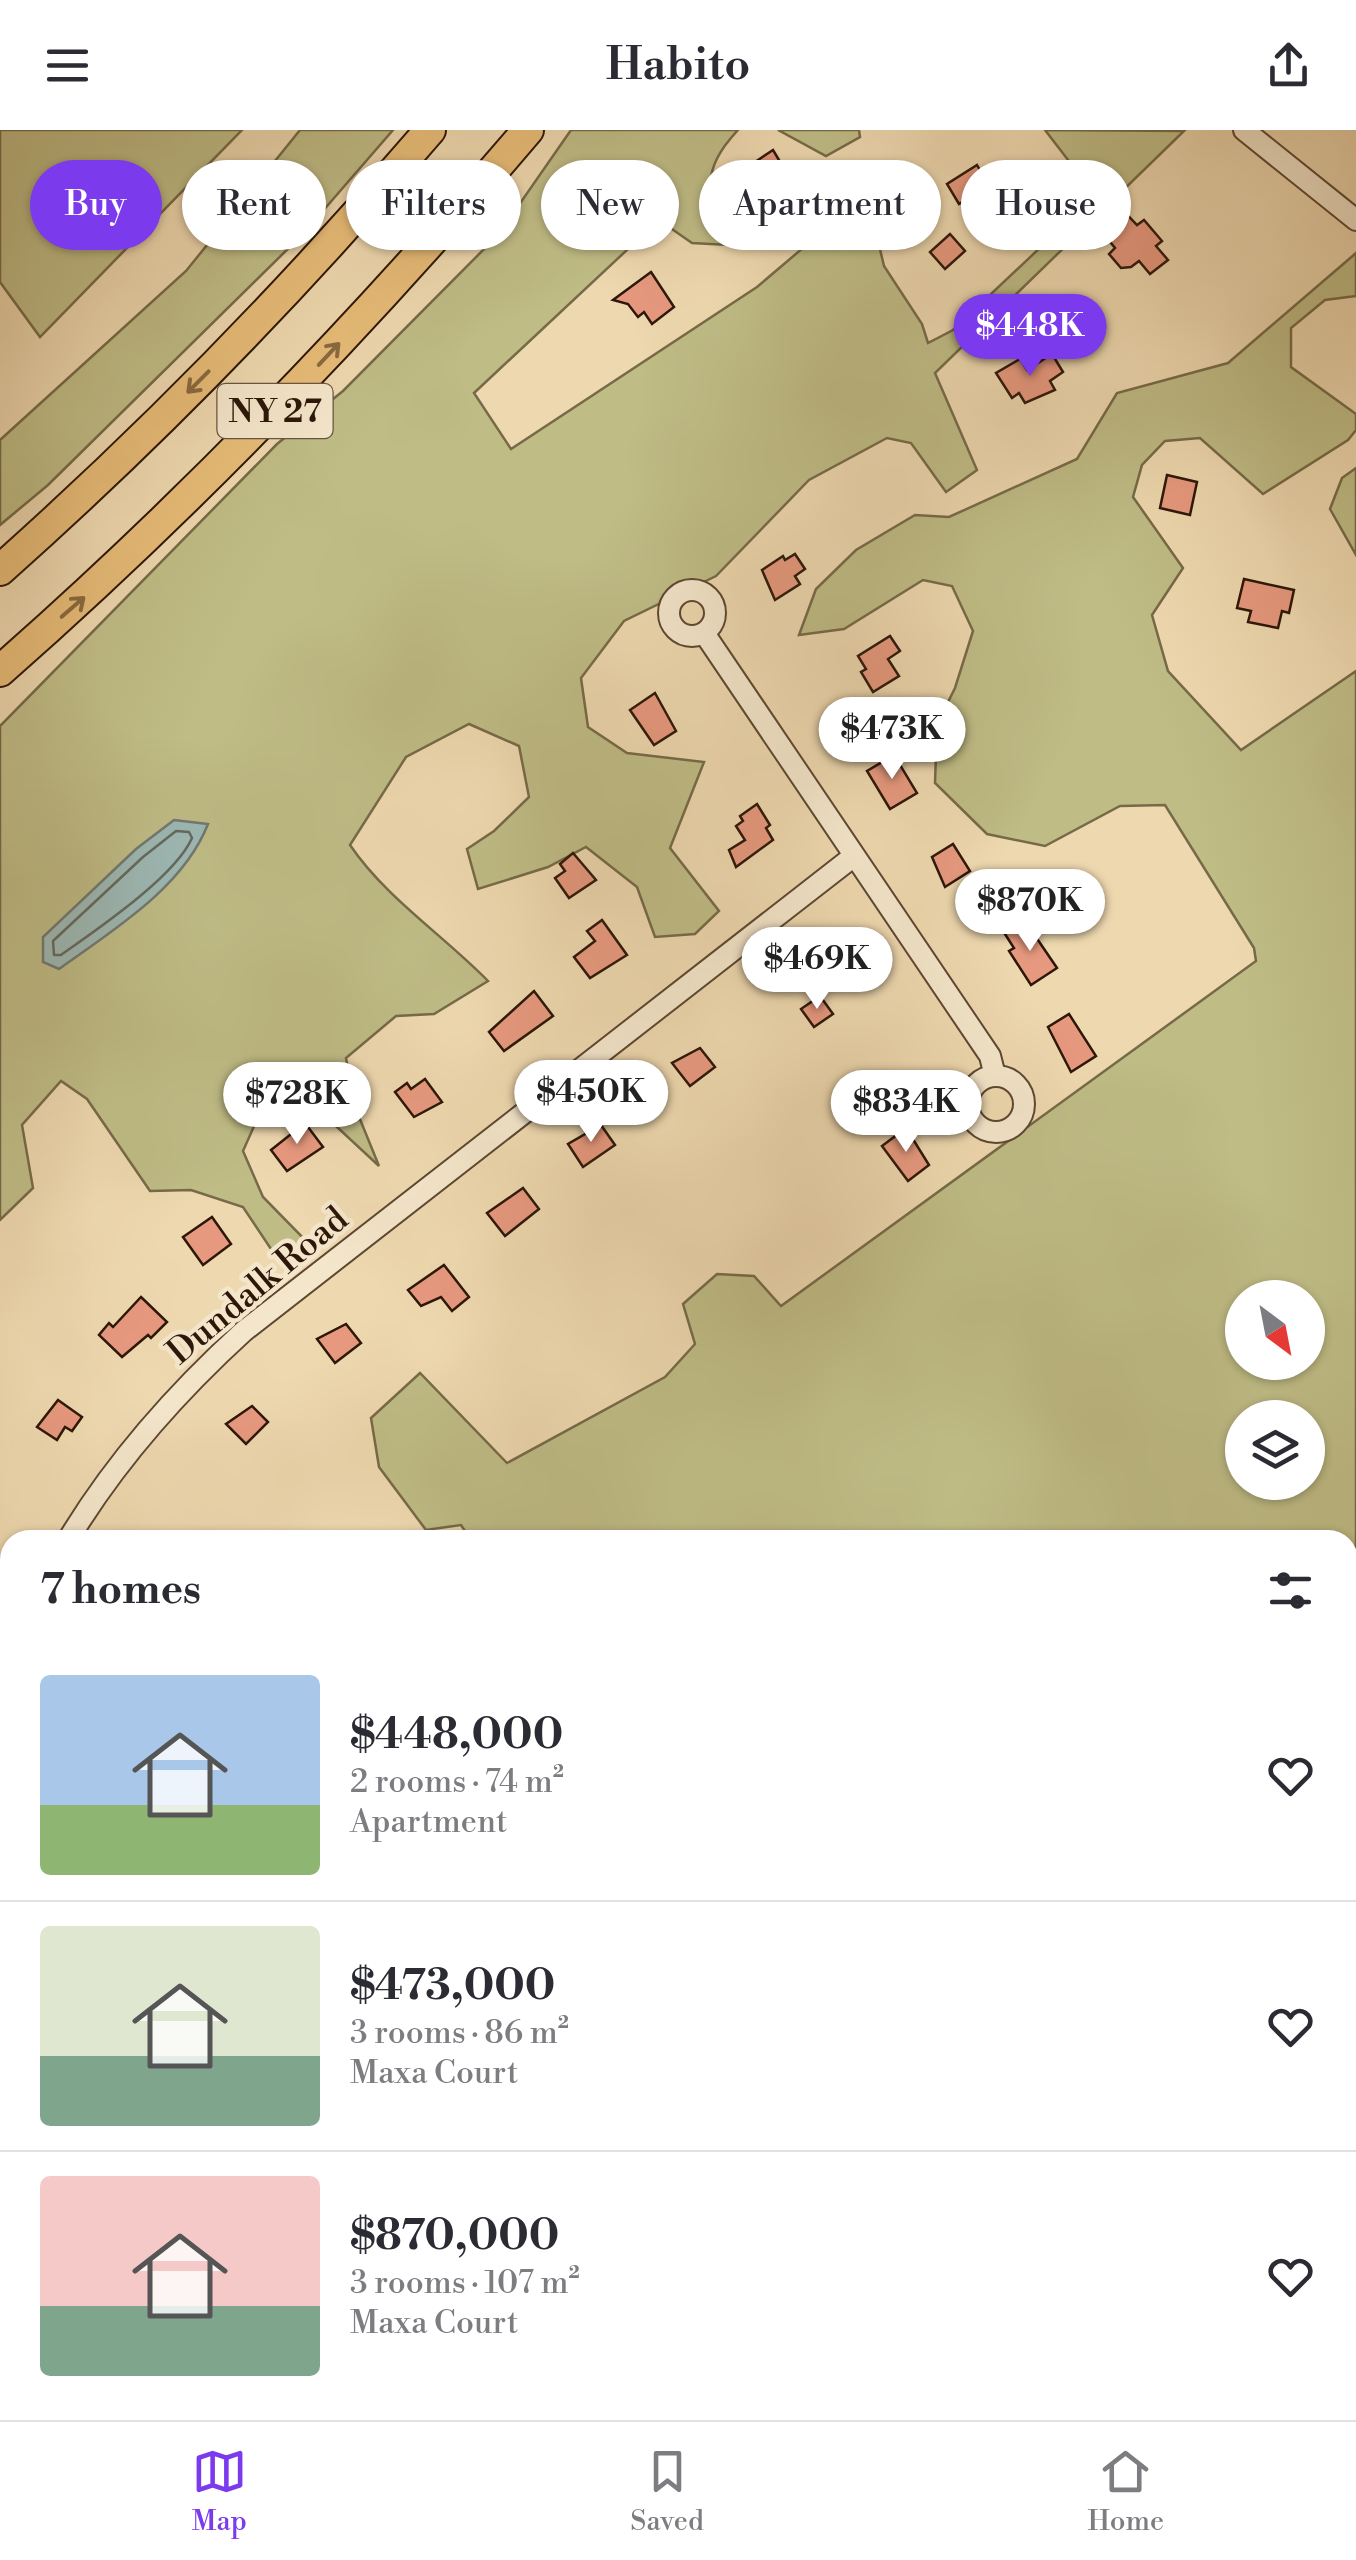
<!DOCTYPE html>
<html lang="en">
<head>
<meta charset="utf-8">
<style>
	body { margin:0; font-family:"Libre Bodoni",serif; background:#f2f2f3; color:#2b2b33; height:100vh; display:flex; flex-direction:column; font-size:38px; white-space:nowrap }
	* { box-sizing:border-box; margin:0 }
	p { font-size:32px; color:#7c7c81 }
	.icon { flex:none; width:55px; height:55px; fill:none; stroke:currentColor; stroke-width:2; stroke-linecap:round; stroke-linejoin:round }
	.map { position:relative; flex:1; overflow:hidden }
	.side { position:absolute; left:0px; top:1400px; width:1358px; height:890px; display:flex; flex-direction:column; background:#fff; border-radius:30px 30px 0 0; box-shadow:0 2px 8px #0004 }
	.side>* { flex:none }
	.banner { position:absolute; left:30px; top:30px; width:1298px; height:90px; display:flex; gap:20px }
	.needle { width:65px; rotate:148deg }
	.controls { position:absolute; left:1225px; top:1150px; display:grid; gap:20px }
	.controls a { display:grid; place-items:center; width:100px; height:100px; border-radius:50%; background:#fff; box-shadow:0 2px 8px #0004; font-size:50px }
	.price { position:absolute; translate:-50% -85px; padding:0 22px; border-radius:35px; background:#fff; color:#222; font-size:32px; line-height:65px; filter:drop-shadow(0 2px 5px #0008) }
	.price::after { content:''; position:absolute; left:50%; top:60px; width:30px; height:22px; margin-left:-15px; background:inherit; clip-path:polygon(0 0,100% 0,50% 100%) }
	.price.on { background:#7c3aed; color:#fff }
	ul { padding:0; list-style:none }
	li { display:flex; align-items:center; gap:30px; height:250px; padding:0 40px }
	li+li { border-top:2px solid #e1e1e2 }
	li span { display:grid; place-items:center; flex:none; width:280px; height:200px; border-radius:10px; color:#555 }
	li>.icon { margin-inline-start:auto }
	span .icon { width:120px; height:120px; fill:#fffc; stroke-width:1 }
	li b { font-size:42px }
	h2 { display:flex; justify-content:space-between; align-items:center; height:120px; padding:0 40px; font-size:42px }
	.pill { padding:0 35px; border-radius:45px; background:#fff; box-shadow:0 2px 8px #0004; font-size:35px; line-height:90px }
	.pill.on { background:#7c3aed; color:#fff }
	header { display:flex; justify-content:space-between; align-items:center; height:130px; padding:0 40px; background:#fff; font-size:45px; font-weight:600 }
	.dock { display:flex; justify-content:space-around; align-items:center; height:140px; border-top:2px solid #e1e1e2; background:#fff; font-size:28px; color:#7c7c81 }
	.dock a { display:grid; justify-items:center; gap:5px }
	.dock .on { color:#7c3aed }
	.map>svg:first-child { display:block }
	.green { fill:#bfbc86; stroke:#766a48; stroke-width:2.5; fill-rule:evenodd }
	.water { fill:#9cb8b4; stroke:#707870; stroke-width:2.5 }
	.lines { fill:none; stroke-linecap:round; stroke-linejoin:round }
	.shore { stroke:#64685e; stroke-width:2.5 }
	.building { fill:#e7997f; stroke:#2d1709; stroke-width:2.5 }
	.minor-casing { stroke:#5d4732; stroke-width:24 }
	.major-casing { stroke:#2d1709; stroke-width:29 }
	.highway-casing { stroke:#2d1709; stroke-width:34 }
	.minor { stroke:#f4e6cb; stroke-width:20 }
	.major { stroke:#e7bc78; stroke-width:25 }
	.highway { stroke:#e7bc78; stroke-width:30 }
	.oneway { stroke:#8a6a40 }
	.labels { text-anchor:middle; stroke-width:9; stroke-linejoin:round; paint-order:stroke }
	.shield { fill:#f4e6cb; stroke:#695543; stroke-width:2.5 }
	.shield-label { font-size:32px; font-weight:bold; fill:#2d1709 }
	.street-label { font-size:35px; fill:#2d1709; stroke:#f4e6cb }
</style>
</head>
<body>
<header><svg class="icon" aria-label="menu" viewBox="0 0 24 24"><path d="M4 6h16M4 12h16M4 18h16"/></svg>Habito<svg class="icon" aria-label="share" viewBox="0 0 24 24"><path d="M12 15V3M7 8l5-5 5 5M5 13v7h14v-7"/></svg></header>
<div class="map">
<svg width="1356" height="2290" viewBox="0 0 1356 2290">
	<rect width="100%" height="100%" fill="#eed8af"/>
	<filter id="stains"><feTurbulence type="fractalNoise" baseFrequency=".002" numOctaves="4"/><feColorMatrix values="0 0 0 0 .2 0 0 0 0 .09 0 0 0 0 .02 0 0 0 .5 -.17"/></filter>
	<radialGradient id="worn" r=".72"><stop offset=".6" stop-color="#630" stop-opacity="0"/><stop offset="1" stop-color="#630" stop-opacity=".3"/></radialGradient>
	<g class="green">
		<polygon points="0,0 242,0 40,207 0,152"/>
		<polygon points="300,0 393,0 302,105 48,355 0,395 0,310 186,141"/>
		<path d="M571,0H738C698,43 708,65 728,115L692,113L659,90L474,263L511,319L757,157L891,43L914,39L909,58L874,94L884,136L922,194L928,213L953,200L1080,80L1085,52L1045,0L1184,1L935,243L977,340L946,362L911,313L887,308L809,350L716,446L624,491L581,548L588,597L627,623L704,632L670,718L719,781L695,804L655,807L637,757L586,717L548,737L478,759L467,719L494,701L529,667L519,616L469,594L406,627L350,715C386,768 443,805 488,851L434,884L396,886L346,928L355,977L379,1036L308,970L263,976L243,1021L263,1067L316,1121L287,1143L243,1077L191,1060L150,1061L87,969L61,951L22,995L33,1058L0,1090V596L277,314L343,261L498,105Z"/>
		<polygon points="778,0 859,0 860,7 826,26"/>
		<path d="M1356,123V166L1325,170L1291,198V237L1356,284V300L1348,310L1263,364L1200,308L1165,311L1142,335L1133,367L1183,438L1152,485L1168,541L1241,620L1356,541V1880L1348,1876V1410H471L461,1395L426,1400L379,1337L371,1288L420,1243L507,1333L665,1247L695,1214L683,1174L717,1144L754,1146L781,1176L1256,831L1254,818L1165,675L1120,676L1045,716L987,704L935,653L937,594L955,558L973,501L952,456L923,450L844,499L799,505L816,459L856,420L915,385L949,387L1077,329L1117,263L1228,233ZM1242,1168H1308V1232H1242ZM1242,1288H1308V1352H1242Z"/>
		<polygon points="1356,338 1356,425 1330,379 1342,348"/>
	</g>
	<path class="water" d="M174,690L208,694C183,758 113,800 59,839L43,832V807L136,719Z"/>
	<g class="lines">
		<path class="shore" d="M176,701L189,702L192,708C175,747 96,800 61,825H54L53,811L143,727Z"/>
	</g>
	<g class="building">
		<polygon points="773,20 798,62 773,78 769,71 765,73 753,55 759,51 749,36"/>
		<polygon points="1025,32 1052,62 1035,75 1011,43"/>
		<polygon points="977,35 985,49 979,52 983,59 959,74 947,54"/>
		<polygon points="1120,77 1137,95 1144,90 1162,111 1156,116 1168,130 1150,144 1139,131 1131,137 1121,138 1109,124 1115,118 1106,107 1112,102 1103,92"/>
		<polygon points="950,104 965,121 945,139 930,122"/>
		<polygon points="651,142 674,177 652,194 644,182 638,187 628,174 613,170"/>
		<polygon points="1052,224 1063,242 1050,251 1055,260 1025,273 1019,263 1012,268 996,243 1020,229 1027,240"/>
		<polygon points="1167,345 1197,352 1190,385 1160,378"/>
		<polygon points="795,424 805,439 795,446 800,454 775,470 762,440 783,426 785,430"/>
		<polygon points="1244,449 1294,460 1289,483 1282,481 1278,498 1248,492 1251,481 1237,478"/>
		<polygon points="890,506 900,521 888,529 899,546 873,562 861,542 866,539 858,526"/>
		<polygon points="655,563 676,601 654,615 630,580"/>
		<polygon points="894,625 917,663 890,679 867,641"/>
		<polygon points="757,674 770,695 766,698 773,710 736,737 729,720 745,710 736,696 743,691 740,686"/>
		<polygon points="953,714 970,741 945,757 932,727"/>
		<polygon points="573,723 596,750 569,768 555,748 565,741 560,734"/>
		<polygon points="602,790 627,825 590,848 574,827 595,811 587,801"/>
		<polygon points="1025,791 1057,838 1031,855 1009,821 1014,818 1005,804"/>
		<polygon points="842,806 857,826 825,850 808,827"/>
		<polygon points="534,861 553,886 504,921 489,902"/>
		<polygon points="820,866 833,884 814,897 801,879"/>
		<polygon points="1069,884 1096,926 1071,942 1048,897"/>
		<polygon points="700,918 715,937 690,956 672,933"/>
		<polygon points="425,949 442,972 414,987 395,962 407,953 411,959"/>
		<polygon points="305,993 323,1017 287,1041 271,1020"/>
		<polygon points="601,995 615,1015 583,1037 568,1014"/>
		<polygon points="906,998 929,1035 908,1051 882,1016"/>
		<polygon points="523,1058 539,1079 505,1106 487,1083"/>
		<polygon points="212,1087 231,1114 203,1135 183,1107"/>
		<polygon points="444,1135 469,1167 452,1181 441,1167 421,1176 408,1160"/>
		<polygon points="141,1167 167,1192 151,1208 148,1205 122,1227 99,1205 109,1193 113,1197"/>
		<polygon points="346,1194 361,1213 335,1233 317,1209"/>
		<polygon points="58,1270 82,1287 72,1301 65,1297 57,1310 37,1297"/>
		<polygon points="252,1276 268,1292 246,1314 226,1294"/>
	</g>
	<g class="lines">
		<g class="minor-casing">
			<g id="minor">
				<polyline points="1244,0 1356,90"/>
				<circle cx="692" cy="483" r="23"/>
				<polyline points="704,503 990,926 995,946"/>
				<circle cx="996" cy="974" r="28"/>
				<path d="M68,1410C116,1330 176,1263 244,1201L854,726"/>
				<polyline points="0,1530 10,1515"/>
				<polyline points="0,2219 10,2233"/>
				<polyline points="46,2280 54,2290"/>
				<polyline points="1097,2280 1105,2290"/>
			</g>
		</g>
		<g class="major-casing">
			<g id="major">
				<polyline points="1348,2055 1356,2051"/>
				<polyline points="765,2290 810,2280"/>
			</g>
		</g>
		<g class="highway-casing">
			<g id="highway">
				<path d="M0,440C153,304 297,156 430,0"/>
				<path d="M0,541C190,374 364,193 528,0"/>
			</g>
		</g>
		<use href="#minor" class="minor"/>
		<use href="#major" class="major"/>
		<use href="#highway" class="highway"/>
	</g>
	<defs><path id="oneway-shaft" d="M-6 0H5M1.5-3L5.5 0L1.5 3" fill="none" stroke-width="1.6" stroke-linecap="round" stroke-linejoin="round" transform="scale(2.5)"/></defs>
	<g class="oneway">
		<use href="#oneway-shaft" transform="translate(329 224) rotate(-47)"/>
		<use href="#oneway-shaft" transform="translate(198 252) rotate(135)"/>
		<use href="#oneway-shaft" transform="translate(73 477) rotate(-41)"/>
	</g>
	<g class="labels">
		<rect class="shield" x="217.5" y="254" width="115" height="54" rx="8"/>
		<g class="shield-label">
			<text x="275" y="292">NY 27</text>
		</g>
		<g class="street-label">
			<text transform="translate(257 1155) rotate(-40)" y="12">Dundalk Road</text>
		</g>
	</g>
	<rect width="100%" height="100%" filter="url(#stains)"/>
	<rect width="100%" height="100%" fill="url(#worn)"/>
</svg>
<div class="controls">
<a><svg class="needle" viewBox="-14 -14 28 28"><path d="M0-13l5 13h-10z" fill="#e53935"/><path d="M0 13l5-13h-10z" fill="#7c7c81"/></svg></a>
<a><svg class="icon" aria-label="layers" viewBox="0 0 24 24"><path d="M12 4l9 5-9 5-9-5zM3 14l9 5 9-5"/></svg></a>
</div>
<b class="price on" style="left:1030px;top:249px">$448K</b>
<b class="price" style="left:892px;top:652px">$473K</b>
<b class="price" style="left:1030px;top:824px">$870K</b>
<b class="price" style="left:817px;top:882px">$469K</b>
<b class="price" style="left:591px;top:1015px">$450K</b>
<b class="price" style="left:297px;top:1017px">$728K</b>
<b class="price" style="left:906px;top:1025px">$834K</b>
<div class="banner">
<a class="pill on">Buy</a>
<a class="pill">Rent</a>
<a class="pill">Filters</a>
<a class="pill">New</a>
<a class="pill">Apartment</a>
<a class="pill">House</a>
</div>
<section class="side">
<h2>7 homes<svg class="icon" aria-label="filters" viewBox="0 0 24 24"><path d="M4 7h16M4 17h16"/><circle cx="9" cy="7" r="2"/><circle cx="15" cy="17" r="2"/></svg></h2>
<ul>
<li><span style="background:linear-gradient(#a9c7e8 65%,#8fb573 0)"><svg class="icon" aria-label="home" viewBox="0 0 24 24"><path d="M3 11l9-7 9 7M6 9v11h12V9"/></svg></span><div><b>$448,000</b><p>2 rooms · 74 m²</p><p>Apartment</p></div><svg class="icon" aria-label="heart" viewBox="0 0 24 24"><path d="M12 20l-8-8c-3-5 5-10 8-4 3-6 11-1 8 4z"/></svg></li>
<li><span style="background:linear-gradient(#dfe7d0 65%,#7fa58c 0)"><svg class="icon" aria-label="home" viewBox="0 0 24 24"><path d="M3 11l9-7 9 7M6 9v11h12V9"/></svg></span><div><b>$473,000</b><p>3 rooms · 86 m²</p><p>Maxa Court</p></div><svg class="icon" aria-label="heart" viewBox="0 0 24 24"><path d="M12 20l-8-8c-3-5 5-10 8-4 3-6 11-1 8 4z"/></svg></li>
<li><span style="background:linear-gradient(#f6c9c9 65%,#7fa58c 0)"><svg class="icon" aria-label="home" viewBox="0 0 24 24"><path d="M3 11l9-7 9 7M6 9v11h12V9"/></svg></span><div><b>$870,000</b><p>3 rooms · 107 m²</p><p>Maxa Court</p></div><svg class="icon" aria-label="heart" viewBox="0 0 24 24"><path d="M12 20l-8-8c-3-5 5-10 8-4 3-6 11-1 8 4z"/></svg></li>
</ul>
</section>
</div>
<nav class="dock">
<a class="on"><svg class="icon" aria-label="map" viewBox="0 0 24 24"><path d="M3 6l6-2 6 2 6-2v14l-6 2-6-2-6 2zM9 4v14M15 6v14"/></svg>Map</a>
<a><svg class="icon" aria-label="saved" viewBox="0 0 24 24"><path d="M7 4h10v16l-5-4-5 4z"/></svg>Saved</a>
<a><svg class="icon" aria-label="home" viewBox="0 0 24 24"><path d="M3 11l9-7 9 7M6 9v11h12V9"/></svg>Home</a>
</nav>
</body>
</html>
